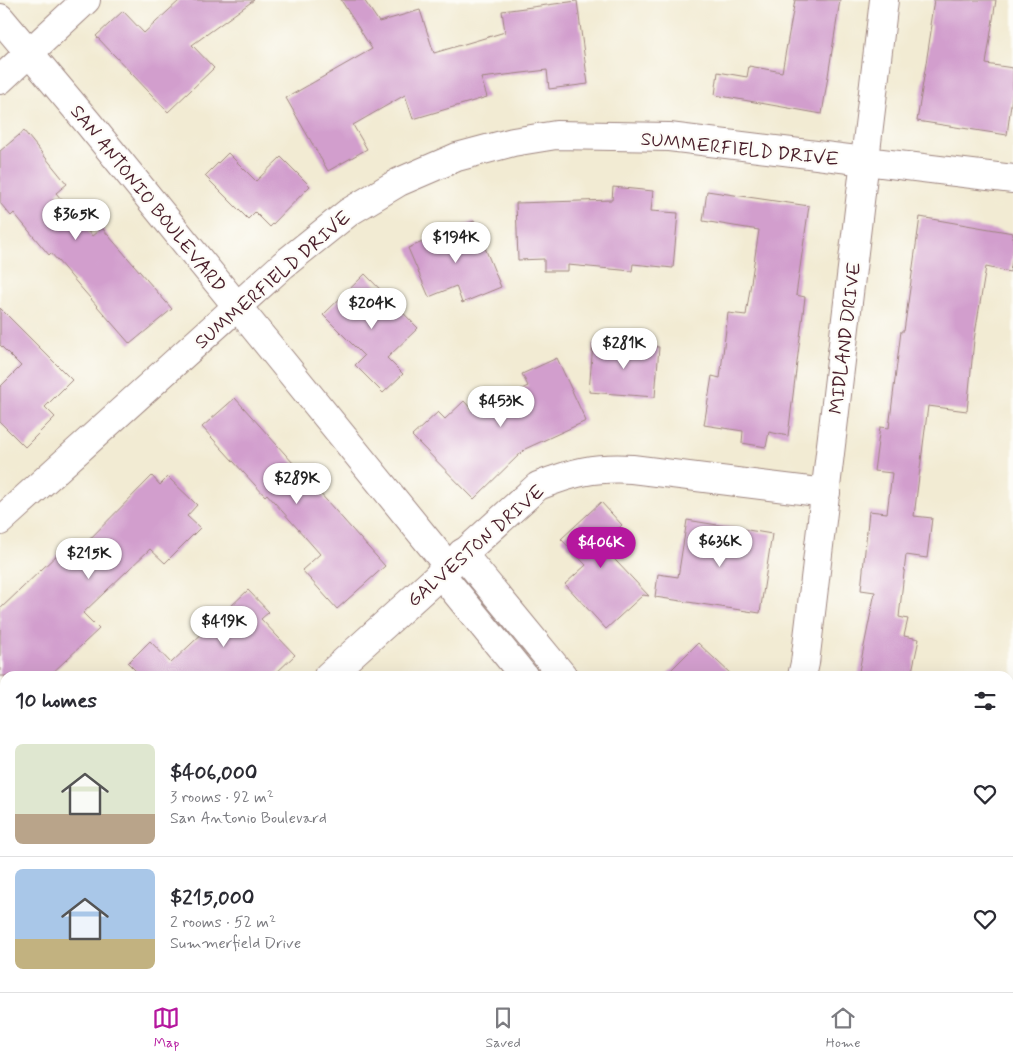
<!DOCTYPE html>
<html lang="en">
<head>
<meta charset="utf-8">
<style>
	body { margin:0; font-family:Mynerve,sans-serif; background:#f2f2f3; color:#2b2b33; height:100vh; display:flex; flex-direction:column; font-size:19px; white-space:nowrap }
	* { box-sizing:border-box; margin:0 }
	p { font-size:16px; color:#7c7c81 }
	.icon { flex:none; width:28px; height:28px; fill:none; stroke:currentColor; stroke-width:2; stroke-linecap:round; stroke-linejoin:round }
	.map { position:relative; flex:1; overflow:hidden }
	.drawer { position:absolute; left:0px; top:671px; width:1014px; height:321px; display:flex; flex-direction:column; background:#fff; border-radius:15px 15px 0 0; box-shadow:0 5px 20px #0002 }
	.drawer>* { flex:none }
	.price { position:absolute; translate:-50% -42px; padding:0 11px; border-radius:18px; background:#fff; color:#222; font-size:16px; line-height:32px; filter:drop-shadow(0 1px 2px #0008) }
	.price::after { content:''; position:absolute; left:50%; top:30px; width:15px; height:11px; margin-left:-8px; background:inherit; clip-path:polygon(0 0,100% 0,50% 100%) }
	.price.on { background:#b5179e; color:#fff }
	ul { padding:0; list-style:none }
	li { display:flex; align-items:center; gap:15px; height:125px; padding:0 15px }
	li+li { border-top:1px solid #e1e1e2 }
	li span { display:grid; place-items:center; flex:none; width:140px; height:100px; border-radius:8px; color:#555 }
	li>.icon { margin-inline-start:auto }
	span .icon { width:60px; height:60px; fill:#fffc; stroke-width:1 }
	li b { font-size:21px }
	h2 { display:flex; justify-content:space-between; align-items:center; height:60px; padding:0 15px; font-size:21px }
	.tabs { display:flex; justify-content:space-around; align-items:center; height:70px; border-top:1px solid #e1e1e2; background:#fff; font-size:14px; color:#7c7c81 }
	.tabs a { display:grid; justify-items:center; gap:2px }
	.tabs .on { color:#b5179e }
	.map>svg:first-child { display:block }
	.building { fill:#d29ecd }
	.lines { fill:none; stroke-linecap:round; stroke-linejoin:round }
	.street-casing { stroke:#9e857f; stroke-width:30 }
	.street { stroke:#fff; stroke-width:28 }
	.labels { text-anchor:middle; stroke-width:4.5; stroke-linejoin:round; paint-order:stroke }
	.street-label { font-size:19px; fill:#4a1f2b; stroke:#fdfcf7 }
</style>
</head>
<body>
<div class="map">
<svg width="1013" height="992" viewBox="0 0 1013 992">
	<rect width="100%" height="100%" fill="#fdfcf7"/>
	<filter id="ink" filterUnits="userSpaceOnUse"><feTurbulence type="fractalNoise" baseFrequency=".02" numOctaves="2"/><feDisplacementMap in="SourceGraphic" scale="10" xChannelSelector="R" yChannelSelector="G"/><feConvolveMatrix kernelMatrix="1 2 1 2 8 2 1 2 1" color-interpolation-filters="sRGB"/></filter>
	<filter id="wash" filterUnits="userSpaceOnUse"><feTurbulence type="fractalNoise" baseFrequency=".0096" numOctaves="4" result="noise"/><feDisplacementMap in="SourceGraphic" scale="20" xChannelSelector="R" yChannelSelector="G"/><feGaussianBlur stdDeviation="1.12" result="paint"/><feColorMatrix in="noise" values="0 0 0 0 0 0 0 0 0 0 0 0 0 0 0 0 0 1.4 0 .05"/><feComposite in="paint" operator="in"/></filter>
	<g filter="url(#wash)">
		<rect width="100%" height="100%" fill="#f2ebd3"/>
		<g id="blocks">
			<g class="building">
				<polygon points="180,0 254,0 192,45 214,68 168,112 96,36 123,11 144,33"/>
				<polygon points="341,0 364,0 379,22 420,10 434,53 505,32 502,11 577,1 588,84 549,89 547,70 481,78 487,97 413,119 405,95 353,125 367,149 328,171 286,98 372,49"/>
				<polygon points="795,0 840,0 822,114 715,95 718,72 747,77 749,66 782,72"/>
				<polygon points="934,0 996,0 986,64 1013,68 1013,89 1007,135 917,121 932,25 930,25"/>
				<polygon points="24,131 67,184 56,193 92,236 102,228 172,309 130,344 51,253 49,255 14,213 11,216 0,203 0,151"/>
				<polygon points="228,153 256,181 281,157 310,186 270,227 255,212 248,219 205,176"/>
				<polygon points="613,187 653,191 651,211 678,213 673,268 633,264 632,271 568,265 568,271 544,271 544,259 518,260 516,203 612,200"/>
				<polygon points="707,191 809,206 796,295 805,297 788,436 769,432 766,447 742,443 743,431 704,425 712,376 720,378 728,313 746,315 759,230 703,221"/>
				<polygon points="920,217 1013,233 1013,253 1010,272 986,267 974,340 967,411 928,406 914,516 932,518 927,558 906,555 899,617 908,619 904,636 919,639 911,676 858,676 875,592 861,590 869,511 887,513 892,473 874,471 880,427 889,428 901,331 904,331"/>
				<polygon points="474,221 501,287 462,303 456,286 429,297 408,248"/>
				<polygon points="365,274 418,328 387,358 403,374 383,393 355,365 364,356 323,315"/>
				<polygon points="0,308 72,380 45,407 55,417 25,447 0,422 0,387 21,366 0,345"/>
				<polygon points="593,343 659,347 655,397 589,392"/>
				<polygon points="557,358 586,421 525,449 474,499 412,436 438,412 445,419 464,401 473,411 528,386 522,374"/>
				<polygon points="235,398 385,566 337,609 302,570 320,554 267,494 265,496 202,427"/>
				<polygon points="152,476 160,485 168,477 197,505 187,516 200,528 165,563 150,549 83,613 99,629 49,676 0,676 0,609 61,551 69,560"/>
				<polygon points="601,502 622,525 601,545 649,596 643,595 606,629 565,584 586,565 561,539"/>
				<polygon points="687,520 772,534 760,613 655,597 658,574 678,577"/>
				<polygon points="248,590 269,612 261,619 295,655 273,676 141,676 128,663 150,641 171,663"/>
				<polygon points="698,643 733,676 665,676"/>
			</g>
		</g>
	</g>
	<g filter="url(#ink)">
		<use href="#blocks" fill-opacity="0" stroke="#9e857f" stroke-width="1"/>
		<g class="lines">
			<g class="street-casing">
				<g id="street">
					<polyline points="0,18 89,124 448,566"/>
					<polyline points="0,80 86,0"/>
					<polyline points="0,521 283,265 349,212 399,182 457,157 513,142 556,135 669,137 1013,179"/>
					<polyline points="462,553 563,676"/>
					<polyline points="440,573 524,676"/>
					<path d="M328,676L538,486C574,472 593,467 632,469L826,493"/>
					<polyline points="802,676 805,663 884,0"/>
					<polyline points="1009,935 1013,931"/>
					<polyline points="0,978 5,974"/>
					<polyline points="774,988 777,992"/>
					<polyline points="814,988 818,992"/>
					<polyline points="476,992 481,988"/>
					<polyline points="953,992 958,988"/>
				</g>
			</g>
			<use href="#street" class="street"/>
		</g>
	</g>
	<g class="labels">
		<g class="street-label">
			<text transform="translate(740 148) rotate(6)" y="7">SUMMERFIELD DRIVE</text>
			<text transform="translate(149 198) rotate(51)" y="7">SAN ANTONIO BOULEVARD</text>
			<text transform="translate(272 279) rotate(-41)" y="7">SUMMERFIELD DRIVE</text>
			<text transform="translate(844 338) rotate(-83)" y="7">MIDLAND DRIVE</text>
			<text transform="translate(475 545) rotate(-41)" y="7">GALVESTON DRIVE</text>
		</g>
	</g>
</svg>
<b class="price" style="left:76px;top:241px">$365K</b>
<b class="price" style="left:456px;top:264px">$194K</b>
<b class="price" style="left:372px;top:330px">$204K</b>
<b class="price" style="left:624px;top:370px">$281K</b>
<b class="price" style="left:501px;top:428px">$453K</b>
<b class="price" style="left:297px;top:505px">$289K</b>
<b class="price" style="left:720px;top:568px">$636K</b>
<b class="price on" style="left:601px;top:569px">$406K</b>
<b class="price" style="left:89px;top:580px">$215K</b>
<b class="price" style="left:224px;top:648px">$419K</b>
<section class="drawer">
<h2>10 homes<svg class="icon" aria-label="filters" viewBox="0 0 24 24"><path d="M4 7h16M4 17h16"/><circle cx="9" cy="7" r="2"/><circle cx="15" cy="17" r="2"/></svg></h2>
<ul>
<li><span style="background:linear-gradient(#dfe7d0 70%,#b9a48a 0)"><svg class="icon" aria-label="home" viewBox="0 0 24 24"><path d="M3 11l9-7 9 7M6 9v11h12V9"/></svg></span><div><b>$406,000</b><p>3 rooms · 92 m²</p><p>San Antonio Boulevard</p></div><svg class="icon" aria-label="heart" viewBox="0 0 24 24"><path d="M12 20l-8-8c-3-5 5-10 8-4 3-6 11-1 8 4z"/></svg></li>
<li><span style="background:linear-gradient(#a9c7e8 70%,#c2b280 0)"><svg class="icon" aria-label="home" viewBox="0 0 24 24"><path d="M3 11l9-7 9 7M6 9v11h12V9"/></svg></span><div><b>$215,000</b><p>2 rooms · 52 m²</p><p>Summerfield Drive</p></div><svg class="icon" aria-label="heart" viewBox="0 0 24 24"><path d="M12 20l-8-8c-3-5 5-10 8-4 3-6 11-1 8 4z"/></svg></li>
</ul>
</section>
</div>
<nav class="tabs">
<a class="on"><svg class="icon" aria-label="map" viewBox="0 0 24 24"><path d="M3 6l6-2 6 2 6-2v14l-6 2-6-2-6 2zM9 4v14M15 6v14"/></svg>Map</a>
<a><svg class="icon" aria-label="saved" viewBox="0 0 24 24"><path d="M7 4h10v16l-5-4-5 4z"/></svg>Saved</a>
<a><svg class="icon" aria-label="home" viewBox="0 0 24 24"><path d="M3 11l9-7 9 7M6 9v11h12V9"/></svg>Home</a>
</nav>
</body>
</html>
